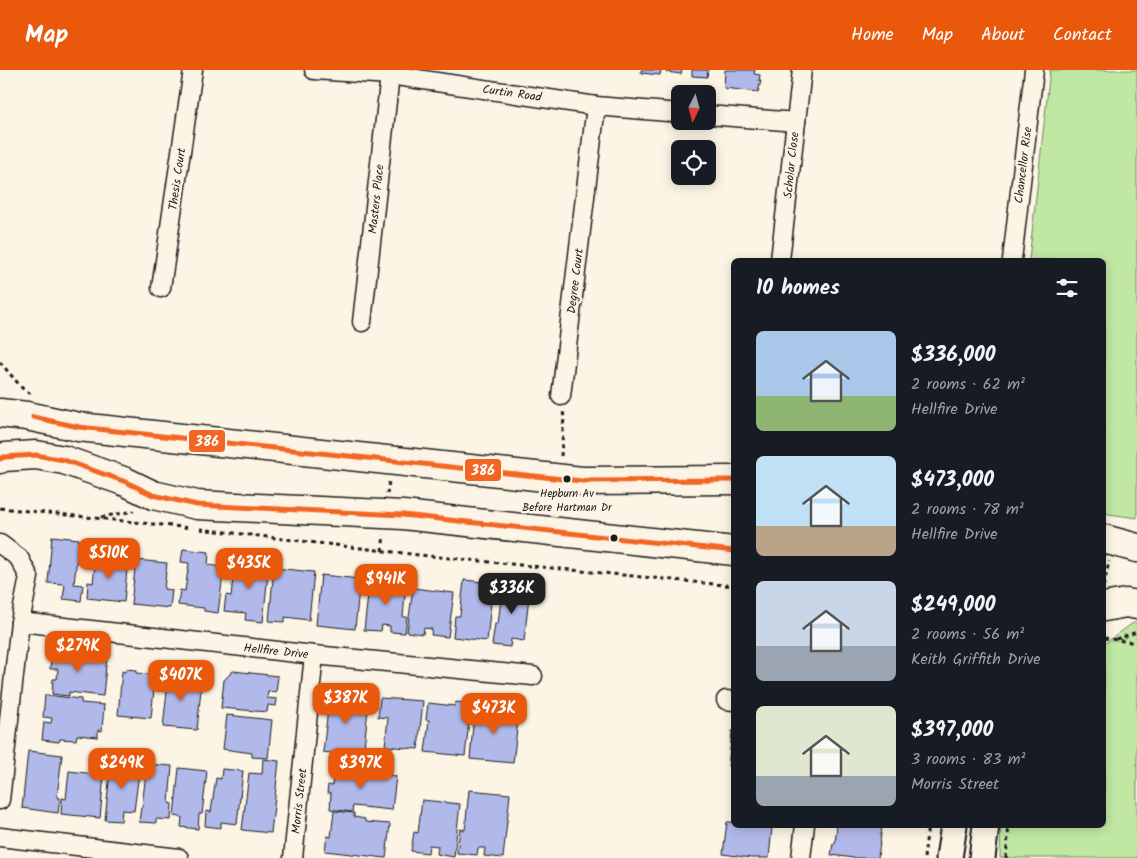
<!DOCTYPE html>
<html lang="en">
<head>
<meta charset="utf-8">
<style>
	body { margin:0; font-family:Kalam,sans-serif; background:#242831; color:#f1f3f6; height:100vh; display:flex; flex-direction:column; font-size:19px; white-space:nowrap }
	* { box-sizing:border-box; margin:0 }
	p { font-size:16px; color:#9ea1a6 }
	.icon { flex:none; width:28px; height:28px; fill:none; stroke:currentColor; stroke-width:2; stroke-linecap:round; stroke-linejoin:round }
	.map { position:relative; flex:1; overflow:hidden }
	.panel { position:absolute; left:731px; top:188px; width:375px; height:570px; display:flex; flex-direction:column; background:#171b24; border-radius:8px; box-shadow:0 2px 12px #0003 }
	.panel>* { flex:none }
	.needle { width:32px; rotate:186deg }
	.controls { position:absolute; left:671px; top:15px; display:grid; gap:10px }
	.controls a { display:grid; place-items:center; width:45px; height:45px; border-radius:8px; background:#171b24; box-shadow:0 2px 12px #0003; font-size:25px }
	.price { position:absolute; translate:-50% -42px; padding:0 11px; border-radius:10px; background:#ea580c; color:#fff; font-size:16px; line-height:32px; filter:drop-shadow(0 1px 2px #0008) }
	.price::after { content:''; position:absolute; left:50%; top:30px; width:15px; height:11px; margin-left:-8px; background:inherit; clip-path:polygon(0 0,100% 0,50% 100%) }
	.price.selected { background:#222; color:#fff }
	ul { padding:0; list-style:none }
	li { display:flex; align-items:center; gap:15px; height:125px; padding:0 25px }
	li span { display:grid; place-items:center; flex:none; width:140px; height:100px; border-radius:8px; color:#555 }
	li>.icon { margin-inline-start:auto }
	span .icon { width:60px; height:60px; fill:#fffc; stroke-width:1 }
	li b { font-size:21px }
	h2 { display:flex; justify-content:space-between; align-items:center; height:60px; padding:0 25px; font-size:21px }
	header { display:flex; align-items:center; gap:30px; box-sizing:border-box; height:70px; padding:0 25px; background:#ea580c; color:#fff }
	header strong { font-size:24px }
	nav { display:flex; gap:28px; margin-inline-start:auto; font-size:18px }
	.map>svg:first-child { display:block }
	.green { fill:#c1e8a3; stroke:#6e8260 }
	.building { fill:#b1b9ea; stroke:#1c1c1c }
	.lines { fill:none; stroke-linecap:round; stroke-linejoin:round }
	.street-casing { stroke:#1c1c1c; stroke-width:21 }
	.secondary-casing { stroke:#1c1c1c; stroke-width:29 }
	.primary-casing { stroke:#1c1c1c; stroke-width:31 }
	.path { stroke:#1c1c1c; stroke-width:3; stroke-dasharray:4 4; stroke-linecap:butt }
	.street { stroke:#fcf5e5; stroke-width:18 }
	.secondary { stroke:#fcf5e5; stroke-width:25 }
	.primary { stroke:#fcf5e5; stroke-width:28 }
	.bus-1-casing { stroke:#fcf5e5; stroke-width:9 }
	.bus-1 { stroke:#f26522; stroke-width:5 }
	.bus-dot { fill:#1c1c1c; stroke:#fcf5e5; stroke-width:2 }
	.labels { text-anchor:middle; stroke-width:5; stroke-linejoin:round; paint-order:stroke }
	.bus-label { font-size:11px; fill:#1c1c1c; stroke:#fcf5e5 }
	.street-label { font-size:12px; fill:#1c1c1c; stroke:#fcf5e5 }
	.line-badge { stroke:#fcf5e5; stroke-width:2 }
	.badge-label { font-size:14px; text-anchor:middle; font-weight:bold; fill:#fff }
</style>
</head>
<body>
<header>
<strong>Map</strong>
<nav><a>Home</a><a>Map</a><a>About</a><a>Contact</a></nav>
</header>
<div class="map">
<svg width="1137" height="788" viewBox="0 0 1137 788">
	<rect width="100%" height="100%" fill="#fcf5e5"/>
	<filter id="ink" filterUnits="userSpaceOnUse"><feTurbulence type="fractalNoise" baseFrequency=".02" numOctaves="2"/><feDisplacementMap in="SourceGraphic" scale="10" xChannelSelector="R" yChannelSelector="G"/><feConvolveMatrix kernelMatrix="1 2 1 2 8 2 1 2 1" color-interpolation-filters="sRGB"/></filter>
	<g filter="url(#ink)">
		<g class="green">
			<polygon points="1050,0 1137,0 1137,448 1109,444 1104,442 1104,190 1029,190"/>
			<polygon points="1133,553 1137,553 1137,788 1000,788 1001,755 1104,755 1104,574"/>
		</g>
		<g class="building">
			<polygon points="641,0 661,0 660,5 641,3"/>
			<polygon points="666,0 682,0 681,4 666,2"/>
			<polygon points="692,0 708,0 707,7 692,6"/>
			<polygon points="725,0 755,0 754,4 760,5 759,11 761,11 758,22 724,18"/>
			<polygon points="52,466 79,469 74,514 83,515 81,531 63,529 65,514 48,513"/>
			<polygon points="183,479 209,482 208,495 224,497 218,543 204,541 204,538 178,535 180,520 185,521 189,493 181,492"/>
			<polygon points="105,485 128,488 124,532 87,528 88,512 93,513 95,494 104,495"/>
			<polygon points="136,490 167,493 164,519 172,520 170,538 131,534"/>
			<polygon points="235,490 269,494 263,552 245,550 246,543 224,541 226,525 231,526"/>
			<polygon points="274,498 314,502 309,550 285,547 285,552 269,551"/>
			<polygon points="321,505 360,509 355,559 316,555"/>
			<polygon points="370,508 406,512 403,547 407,547 405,563 390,562 390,556 382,555 381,561 364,560"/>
			<polygon points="464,510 493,513 487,571 453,567 455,546 460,546"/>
			<polygon points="503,513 530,517 524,571 511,569 510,577 492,575 495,554 498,554"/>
			<polygon points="413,518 454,523 448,567 431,565 432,559 424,558 423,564 407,562"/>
			<polygon points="52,580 107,586 103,626 69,622 69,626 52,624 53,609 57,609 58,599 50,599"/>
			<polygon points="126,599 137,600 136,603 160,605 158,619 154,619 151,648 118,645 122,601 125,602"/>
			<polygon points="233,601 278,606 276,622 268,621 267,628 277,629 276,636 268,635 267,642 221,638 224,610"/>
			<polygon points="162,604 180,607 179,613 187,614 187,608 202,609 197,660 163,657 167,621 160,620"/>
			<polygon points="330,622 349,624 349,627 369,629 363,687 323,682"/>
			<polygon points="45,625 81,629 81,633 104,635 102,661 98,660 98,667 77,665 76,670 60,669 59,672 42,670 44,652 51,653 52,648 43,647"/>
			<polygon points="380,628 423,631 418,679 385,676 388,648 378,647"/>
			<polygon points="456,632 471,634 465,686 425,682 429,650 426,650 428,633 455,636"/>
			<polygon points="473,639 489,640 489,639 519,642 513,693 470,689 473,655 472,655"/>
			<polygon points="227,645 272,650 268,688 252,687 252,683 223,679"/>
			<polygon points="732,661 734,661 734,697 728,696"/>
			<polygon points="28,681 62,685 57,727 60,728 58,743 22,738"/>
			<polygon points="263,689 279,691 271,763 242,760 249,703 262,704"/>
			<polygon points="111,692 140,695 134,741 122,740 121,751 105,750"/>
			<polygon points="147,694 172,696 169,733 172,734 171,750 156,749 156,753 139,752 141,737 142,737"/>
			<polygon points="179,698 207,701 202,744 199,744 198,759 181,757 182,747 174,746"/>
			<polygon points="334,698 396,706 392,740 353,736 352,742 330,739 331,723 327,723 328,715 332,716"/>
			<polygon points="222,699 243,701 237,754 221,752 221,758 205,756 206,741 211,742 216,708 221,709"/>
			<polygon points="69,701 104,705 100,748 61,744 62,728 66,729"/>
			<polygon points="469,720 510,724 503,788 484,786 485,778 478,778 477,785 457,783 460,759 465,760"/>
			<polygon points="422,730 460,734 454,787 437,784 438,776 429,775 428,783 411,781 414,762 418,763"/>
			<polygon points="334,741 354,743 354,747 365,749 365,752 390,754 386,788 325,781 327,766 331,767"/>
			<polygon points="727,752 734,752 734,755 757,755 772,757 769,788 751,788 723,784"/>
			<polygon points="837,755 872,755 882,756 878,788 854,788 831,785 833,774 835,774"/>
		</g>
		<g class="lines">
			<g class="street-casing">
				<g id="street">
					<polyline points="314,0 390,5 596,36 680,43"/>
					<polyline points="708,45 796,52"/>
					<polyline points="780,190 802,0"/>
					<polyline points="1012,190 1034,0"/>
					<polyline points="161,218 193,0"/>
					<polyline points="362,252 390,5"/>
					<polyline points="561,326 596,36"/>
					<polyline points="0,474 19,488 29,507 20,552 0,730"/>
					<polyline points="20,552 314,585 533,606"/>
					<polyline points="726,630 734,631"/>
					<polyline points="0,767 179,788"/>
					<polyline points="293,788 314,585"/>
					<polyline points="801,788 805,755"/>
				</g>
			</g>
			<g class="secondary-casing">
				<g id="secondary">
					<polyline points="949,788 954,755"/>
					<polyline points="982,788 986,755"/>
				</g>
			</g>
			<g class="primary-casing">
				<g id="primary">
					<polyline points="0,343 27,346 79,357 582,411 734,410"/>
					<polyline points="0,389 4,387 36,385 64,390 126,412 153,425 197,435 403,445 734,481"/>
					<polyline points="1104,469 1137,478"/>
					<polyline points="1104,537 1126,533 1137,535"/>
				</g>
			</g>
			<g class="path">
				<polyline points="0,292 22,318 31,324"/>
				<polyline points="561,386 564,347 563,342"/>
				<polyline points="387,424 389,411"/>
				<polyline points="0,438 191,458"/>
				<polyline points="101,447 134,441"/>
				<polyline points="200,459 419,485 734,516"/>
				<polyline points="382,481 384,465"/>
				<polyline points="1104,515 1109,491"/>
				<polyline points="1104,568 1137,573"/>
				<polyline points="1116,569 1137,562"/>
				<polyline points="924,788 928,755"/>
				<polyline points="1006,788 1009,755"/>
			</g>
			<use href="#street" class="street"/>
			<use href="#secondary" class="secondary"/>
			<use href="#primary" class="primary"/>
			<g class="bus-1-casing">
				<g id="bus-1">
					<polyline points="33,347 79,357 582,411 734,410"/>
					<polyline points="0,389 4,387 36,385 64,390 126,412 153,425 197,435 403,445 734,481"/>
				</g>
			</g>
			<use href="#bus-1" class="bus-1"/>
		</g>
	</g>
	<g class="bus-dot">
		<circle cx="567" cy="409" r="4.5"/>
		<circle cx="614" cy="468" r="4.5"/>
	</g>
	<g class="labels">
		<g class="bus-label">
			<text x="567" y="427">Hepburn Av<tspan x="567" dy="14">Before Hartman Dr</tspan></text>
		</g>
		<g class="street-label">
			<text transform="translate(512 23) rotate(8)" y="4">Curtin Road</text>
			<text transform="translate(791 95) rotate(-84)" y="4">Scholar Close</text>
			<text transform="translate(1023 95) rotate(-83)" y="4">Chancellor Rise</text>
			<text transform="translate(177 109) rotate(-82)" y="4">Thesis Court</text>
			<text transform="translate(376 129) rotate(-84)" y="4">Masters Place</text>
			<text transform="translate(575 211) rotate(-83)" y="4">Degree Court</text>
			<text transform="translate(276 581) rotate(6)" y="4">Hellfire Drive</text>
			<text transform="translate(299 731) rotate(-84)" y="4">Morris Street</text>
		</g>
	</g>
	<g class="line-badge">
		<rect x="188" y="359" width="38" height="24" rx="5" fill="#f26522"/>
		<rect x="464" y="388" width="38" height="24" rx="5" fill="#f26522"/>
	</g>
	<g class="badge-label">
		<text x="207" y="376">386</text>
		<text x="483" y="405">386</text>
	</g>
</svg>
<div class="controls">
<a><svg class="needle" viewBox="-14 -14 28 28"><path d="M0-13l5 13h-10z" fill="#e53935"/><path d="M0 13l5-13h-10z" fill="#9ea1a6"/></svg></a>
<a><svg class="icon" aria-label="locate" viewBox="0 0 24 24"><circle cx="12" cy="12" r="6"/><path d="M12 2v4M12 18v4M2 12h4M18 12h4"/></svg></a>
</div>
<b class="price" style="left:109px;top:510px">$510K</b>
<b class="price" style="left:249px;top:520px">$435K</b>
<b class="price" style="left:386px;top:536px">$941K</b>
<b class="price selected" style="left:512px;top:545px">$336K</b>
<b class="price" style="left:78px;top:603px">$279K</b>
<b class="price" style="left:181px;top:632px">$407K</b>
<b class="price" style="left:346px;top:655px">$387K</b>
<b class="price" style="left:494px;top:665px">$473K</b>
<b class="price" style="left:122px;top:720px">$249K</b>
<b class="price" style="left:361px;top:720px">$397K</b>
<section class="panel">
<h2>10 homes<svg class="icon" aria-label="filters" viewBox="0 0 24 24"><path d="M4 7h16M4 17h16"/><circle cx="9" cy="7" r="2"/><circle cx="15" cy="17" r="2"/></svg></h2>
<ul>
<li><span style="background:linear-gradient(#a9c7e8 65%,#8fb573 0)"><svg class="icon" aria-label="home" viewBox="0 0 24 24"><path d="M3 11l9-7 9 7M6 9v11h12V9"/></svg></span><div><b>$336,000</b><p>2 rooms · 62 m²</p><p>Hellfire Drive</p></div></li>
<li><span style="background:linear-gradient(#bfe0f5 70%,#b9a48a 0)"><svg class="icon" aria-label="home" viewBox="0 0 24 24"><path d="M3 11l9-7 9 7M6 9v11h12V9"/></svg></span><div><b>$473,000</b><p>2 rooms · 78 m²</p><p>Hellfire Drive</p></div></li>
<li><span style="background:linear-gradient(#c9d6e8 65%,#9aa5b1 0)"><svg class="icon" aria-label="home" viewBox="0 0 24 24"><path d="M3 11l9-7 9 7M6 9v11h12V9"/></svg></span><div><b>$249,000</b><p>2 rooms · 56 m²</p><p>Keith Griffith Drive</p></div></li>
<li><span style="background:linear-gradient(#dfe7d0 70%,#9aa5b1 0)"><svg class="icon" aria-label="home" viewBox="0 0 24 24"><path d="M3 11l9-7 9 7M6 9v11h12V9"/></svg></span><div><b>$397,000</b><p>3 rooms · 83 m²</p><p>Morris Street</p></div></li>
</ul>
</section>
</div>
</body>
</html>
